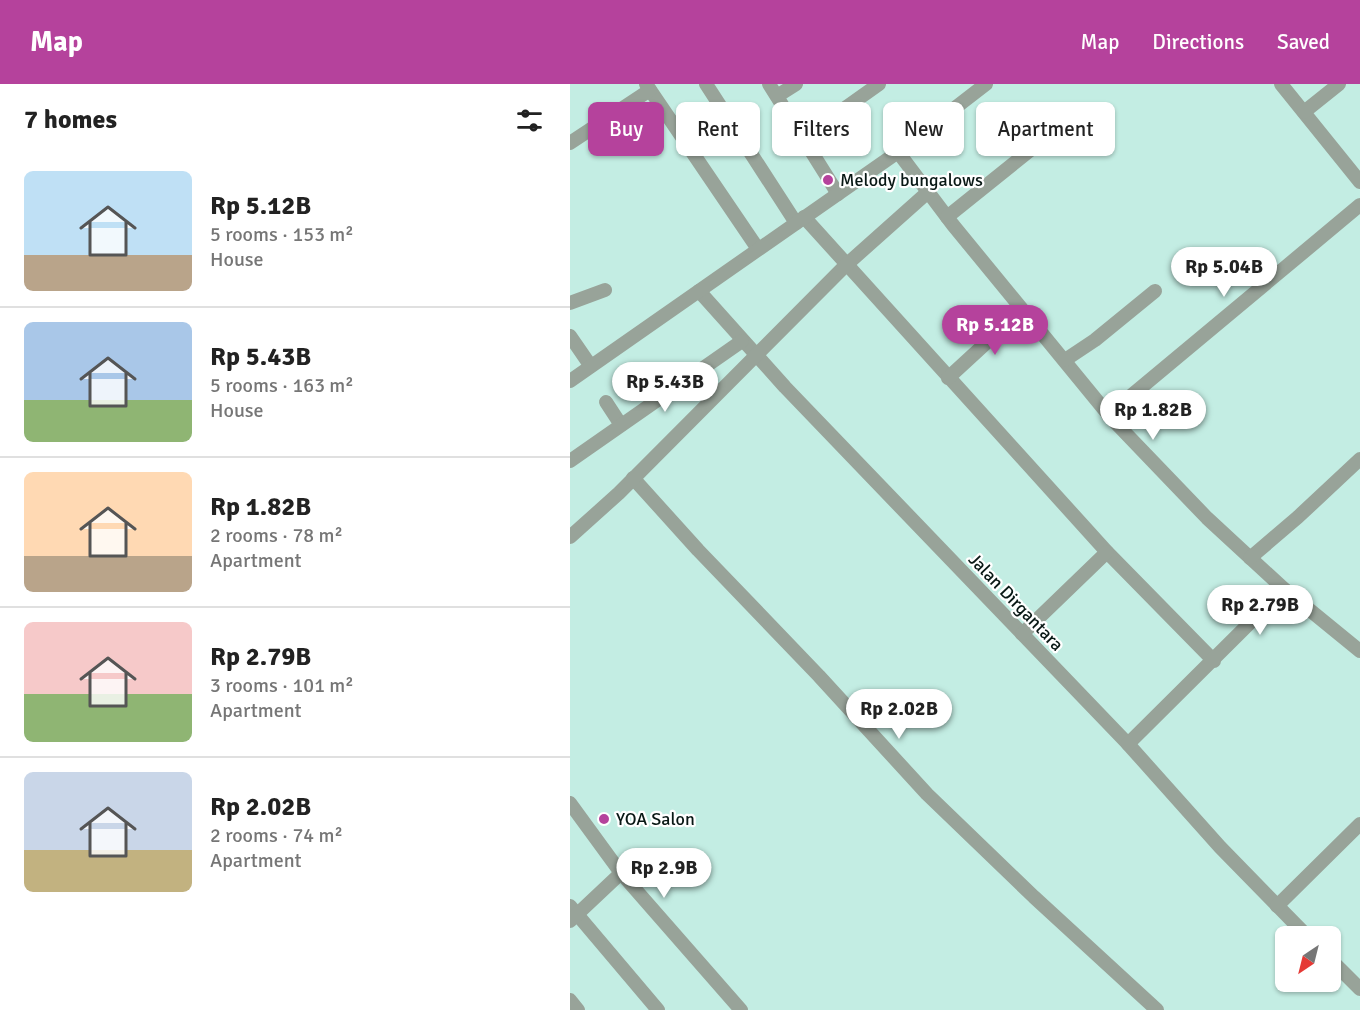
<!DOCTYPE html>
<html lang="en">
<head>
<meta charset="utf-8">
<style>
	body { margin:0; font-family:Signika,sans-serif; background:#f6f6f6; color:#222; height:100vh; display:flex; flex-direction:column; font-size:22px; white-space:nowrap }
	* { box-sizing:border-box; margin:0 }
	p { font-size:20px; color:#767676 }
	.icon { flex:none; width:33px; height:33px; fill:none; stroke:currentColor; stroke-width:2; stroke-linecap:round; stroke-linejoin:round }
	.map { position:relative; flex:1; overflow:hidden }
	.drawer { display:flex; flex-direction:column; background:#fff; width:570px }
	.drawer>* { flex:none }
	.hud { position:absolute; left:18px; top:18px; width:570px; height:54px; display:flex; gap:12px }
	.needle { width:39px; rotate:215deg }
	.tools { position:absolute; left:705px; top:842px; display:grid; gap:12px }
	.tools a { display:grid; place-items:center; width:66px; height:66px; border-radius:9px; background:#fff; box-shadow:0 2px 4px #0004; font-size:30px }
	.price { position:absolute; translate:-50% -51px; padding:0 14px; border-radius:21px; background:#fff; color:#222; font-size:20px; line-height:39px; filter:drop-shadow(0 2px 3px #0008) }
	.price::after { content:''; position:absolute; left:50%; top:36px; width:18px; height:14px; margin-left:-9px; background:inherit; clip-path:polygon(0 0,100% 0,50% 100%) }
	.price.selected { background:#b5429c; color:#fff }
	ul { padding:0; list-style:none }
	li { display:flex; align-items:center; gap:18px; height:150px; padding:0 24px }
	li+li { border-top:2px solid #e0e0e0 }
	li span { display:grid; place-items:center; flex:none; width:168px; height:120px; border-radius:9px; color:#555 }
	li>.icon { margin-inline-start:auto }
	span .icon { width:72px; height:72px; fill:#fffc; stroke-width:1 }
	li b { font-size:26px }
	h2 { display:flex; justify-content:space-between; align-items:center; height:72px; padding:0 24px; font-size:26px }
	.tag { padding:0 21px; border-radius:9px; background:#fff; box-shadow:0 2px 4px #0004; font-size:21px; line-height:54px }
	.tag.selected { background:#b5429c; color:#fff }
	header { display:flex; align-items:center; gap:36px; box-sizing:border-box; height:84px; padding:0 30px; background:#b5429c; color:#fff }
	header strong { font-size:28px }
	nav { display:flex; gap:33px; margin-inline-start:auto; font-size:21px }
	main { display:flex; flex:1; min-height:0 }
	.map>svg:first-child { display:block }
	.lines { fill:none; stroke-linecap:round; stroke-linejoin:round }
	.minor { stroke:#98a399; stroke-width:14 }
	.poi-dot { fill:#b5429c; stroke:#fff; stroke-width:2 }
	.labels { text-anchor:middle; stroke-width:4.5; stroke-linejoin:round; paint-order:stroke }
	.poi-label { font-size:18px; fill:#091815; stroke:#fff; text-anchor:start }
	.street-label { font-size:18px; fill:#091815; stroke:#fff }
</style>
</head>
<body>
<header>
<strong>Map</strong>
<nav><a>Map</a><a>Directions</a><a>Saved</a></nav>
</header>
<main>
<section class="drawer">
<h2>7 homes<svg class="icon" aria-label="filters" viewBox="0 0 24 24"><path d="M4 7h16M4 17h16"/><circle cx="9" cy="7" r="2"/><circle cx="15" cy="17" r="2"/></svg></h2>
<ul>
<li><span style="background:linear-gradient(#bfe0f5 70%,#b9a48a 0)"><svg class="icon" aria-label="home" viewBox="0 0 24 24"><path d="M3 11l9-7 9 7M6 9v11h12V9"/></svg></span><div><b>Rp 5.12B</b><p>5 rooms · 153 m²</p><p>House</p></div></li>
<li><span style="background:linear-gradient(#a9c7e8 65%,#8fb573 0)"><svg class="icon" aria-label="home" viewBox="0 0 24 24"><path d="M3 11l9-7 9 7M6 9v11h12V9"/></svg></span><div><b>Rp 5.43B</b><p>5 rooms · 163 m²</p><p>House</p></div></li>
<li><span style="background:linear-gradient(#ffd9b3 70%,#b9a48a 0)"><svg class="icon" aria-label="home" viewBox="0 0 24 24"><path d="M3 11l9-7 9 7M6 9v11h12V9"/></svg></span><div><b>Rp 1.82B</b><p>2 rooms · 78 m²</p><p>Apartment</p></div></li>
<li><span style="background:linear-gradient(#f6c9c9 60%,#8fb573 0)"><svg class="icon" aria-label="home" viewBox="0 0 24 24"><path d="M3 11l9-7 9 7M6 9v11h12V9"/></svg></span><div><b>Rp 2.79B</b><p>3 rooms · 101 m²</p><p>Apartment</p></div></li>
<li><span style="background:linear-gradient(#c9d6e8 65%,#c2b280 0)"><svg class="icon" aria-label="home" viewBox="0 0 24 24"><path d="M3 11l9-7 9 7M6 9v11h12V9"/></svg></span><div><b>Rp 2.02B</b><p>2 rooms · 74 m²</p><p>Apartment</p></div></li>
</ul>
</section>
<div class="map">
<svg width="790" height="926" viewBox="0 0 790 926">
	<rect width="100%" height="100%" fill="#c3ede3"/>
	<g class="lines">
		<g class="minor">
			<polyline points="76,0 188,165"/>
			<polyline points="136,0 226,139"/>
			<polyline points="199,0 268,110"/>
			<polyline points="711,0 790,98"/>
			<polyline points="207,12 226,0"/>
			<polyline points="734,28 769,0"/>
			<polyline points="233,54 309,0"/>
			<polyline points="0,59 80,6"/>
			<polyline points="328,68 383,141 542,335 637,434 714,505 790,567"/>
			<polyline points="234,133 537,468 644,577"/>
			<polyline points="377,133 509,27"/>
			<polyline points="129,207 215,303 558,660 650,763 737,852"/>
			<polyline points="0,219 35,206"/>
			<polyline points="0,252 20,281"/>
			<polyline points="495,276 525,256 585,207"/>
			<polyline points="378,294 452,226"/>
			<polyline points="0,297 328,68 416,0"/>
			<polyline points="36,318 51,341"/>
			<polyline points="538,331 790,121"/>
			<polyline points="0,377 172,257"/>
			<polyline points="63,394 128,466 249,592 357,710 464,813 587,926"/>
			<polyline points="0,453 49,409 275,182 358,108"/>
			<polyline points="680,474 728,433 790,375"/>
			<polyline points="452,550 537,468"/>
			<polyline points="558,660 714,505"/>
			<polyline points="0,719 51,789 171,926"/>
			<polyline points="0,822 88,926"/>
			<polyline points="707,822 790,740"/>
			<polyline points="0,837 51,789"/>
			<polyline points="760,875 790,905"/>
			<polyline points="0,916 8,926"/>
		</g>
	</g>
	<g class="poi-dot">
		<circle cx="258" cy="96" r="6"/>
		<circle cx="34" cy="735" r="6"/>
	</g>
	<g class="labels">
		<g class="poi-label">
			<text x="270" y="102">Melody bungalows</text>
			<text x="46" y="741">YOA Salon</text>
		</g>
		<g class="street-label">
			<text transform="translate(446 518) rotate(46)" y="6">Jalan Dirgantara</text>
		</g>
	</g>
</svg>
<div class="tools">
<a><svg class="needle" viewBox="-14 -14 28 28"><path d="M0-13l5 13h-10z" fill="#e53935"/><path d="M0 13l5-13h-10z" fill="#767676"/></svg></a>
</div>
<b class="price" style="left:654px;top:214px">Rp 5.04B</b>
<b class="price selected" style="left:425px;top:272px">Rp 5.12B</b>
<b class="price" style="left:95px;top:329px">Rp 5.43B</b>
<b class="price" style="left:583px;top:357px">Rp 1.82B</b>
<b class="price" style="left:690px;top:552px">Rp 2.79B</b>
<b class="price" style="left:329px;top:656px">Rp 2.02B</b>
<b class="price" style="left:94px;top:815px">Rp 2.9B</b>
<div class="hud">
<a class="tag selected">Buy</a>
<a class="tag">Rent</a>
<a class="tag">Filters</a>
<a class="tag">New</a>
<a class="tag">Apartment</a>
</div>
</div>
</main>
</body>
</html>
